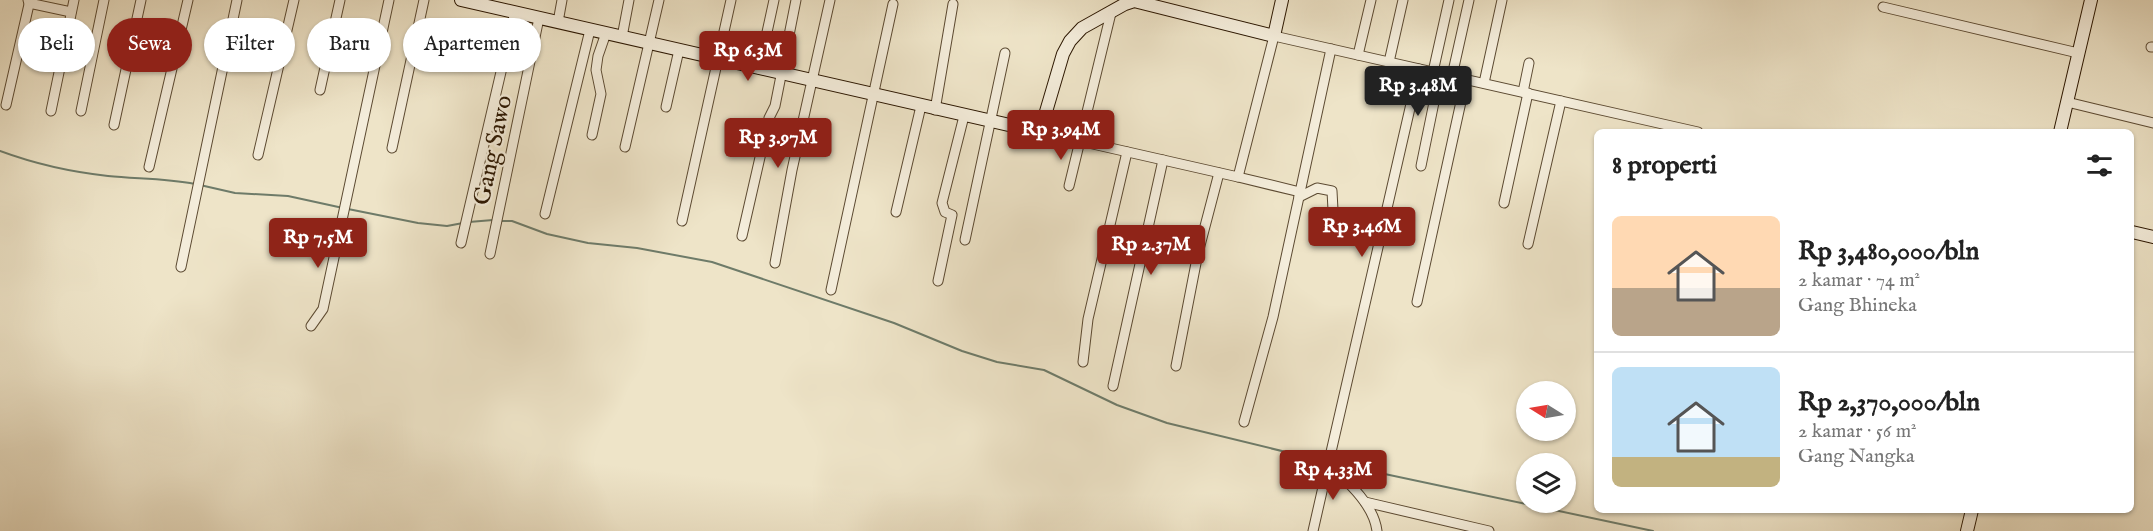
<!DOCTYPE html>
<html lang="id">
<head>
<meta charset="utf-8">
<style>
	body { margin:0; font-family:"IM FELL English",serif; background:#f2f2f2; color:#222; height:100vh; display:flex; flex-direction:column; font-size:22px; white-space:nowrap }
	* { box-sizing:border-box; margin:0 }
	p { font-size:20px; color:#767676 }
	.icon { flex:none; width:33px; height:33px; fill:none; stroke:currentColor; stroke-width:2; stroke-linecap:round; stroke-linejoin:round }
	.map { position:relative; flex:1; overflow:hidden }
	.drawer { position:absolute; left:1594px; top:129px; width:540px; height:384px; display:flex; flex-direction:column; background:#fff; border-radius:9px; box-shadow:0 2px 4px #0004 }
	.drawer>* { flex:none }
	.top-card { position:absolute; left:18px; top:18px; width:570px; height:54px; display:flex; gap:12px }
	.needle { width:39px; rotate:281deg }
	.buttons { position:absolute; left:1516px; top:381px; display:grid; gap:12px }
	.buttons a { display:grid; place-items:center; width:60px; height:60px; border-radius:50%; background:#fff; box-shadow:0 2px 4px #0004; font-size:30px }
	.price { position:absolute; translate:-50% -51px; padding:0 14px; border-radius:6px; background:#8f2418; color:#fff; font-size:20px; line-height:39px; filter:drop-shadow(0 2px 3px #0008) }
	.price::after { content:''; position:absolute; left:50%; top:36px; width:18px; height:14px; margin-left:-9px; background:inherit; clip-path:polygon(0 0,100% 0,50% 100%) }
	.price.on { background:#222; color:#fff }
	ul { padding:0; list-style:none }
	li { display:flex; align-items:center; gap:18px; height:150px; padding:0 18px }
	li+li { border-top:2px solid #e0e0e0 }
	li span { display:grid; place-items:center; flex:none; width:168px; height:120px; border-radius:9px; color:#555 }
	li>.icon { margin-inline-start:auto }
	span .icon { width:72px; height:72px; fill:#fffc; stroke-width:1 }
	li b { font-size:26px }
	h2 { display:flex; justify-content:space-between; align-items:center; height:72px; padding:0 18px; font-size:26px }
	.pill { padding:0 21px; border-radius:27px; background:#fff; box-shadow:0 2px 4px #0004; font-size:21px; line-height:54px }
	.pill.on { background:#8f2418; color:#fff }
	.map>svg:first-child { display:block }
	.lines { fill:none; stroke-linecap:round; stroke-linejoin:round }
	.stream { stroke:#6e7b69; stroke-width:2 }
	.street-casing { stroke:#5c4a32; stroke-width:11 }
	.secondary-casing { stroke:#2b1600; stroke-width:14 }
	.street { stroke:#f4eddb; stroke-width:9 }
	.secondary { stroke:#f4eddb; stroke-width:12 }
	.labels { text-anchor:middle; stroke-width:4.5; stroke-linejoin:round; paint-order:stroke }
	.street-label { font-size:24px; fill:#2b1600; stroke:#f4eddb }
</style>
</head>
<body>
<div class="map">
<svg width="2153" height="531" viewBox="0 0 2153 531">
	<rect width="100%" height="100%" fill="#eee4c8"/>
	<filter id="stains"><feTurbulence type="fractalNoise" baseFrequency=".00333" numOctaves="4"/><feColorMatrix values="0 0 0 0 .2 0 0 0 0 .09 0 0 0 0 .02 0 0 0 .5 -.17"/></filter>
	<radialGradient id="worn" r=".72"><stop offset=".6" stop-color="#630" stop-opacity="0"/><stop offset="1" stop-color="#630" stop-opacity=".3"/></radialGradient>
	<g class="lines">
		<g class="stream">
			<path d="M0,151C35,164 71,172 108,176C137,179 165,178 195,184"/>
			<polyline points="200,185 235,193 288,196 343,208"/>
			<polyline points="348,209 418,223 447,226 463,223"/>
			<polyline points="499,221 512,221 547,234 588,243 637,248 712,262 894,323 962,351 997,362 1044,370 1117,405 1167,423 1327,462"/>
			<polyline points="469,222 493,220"/>
			<polyline points="1333,463 1653,531"/>
		</g>
		<g class="street-casing">
			<g id="street">
				<polyline points="28,0 29,3 71,12"/>
				<polyline points="1883,7 2078,53"/>
				<polyline points="558,22 562,0"/>
				<polyline points="622,37 629,0"/>
				<polyline points="2151,47 2153,47"/>
				<polyline points="1358,55 1371,0"/>
				<polyline points="1389,62 1403,0"/>
				<polyline points="759,69 774,0"/>
				<polyline points="1433,72 1449,0"/>
				<polyline points="1452,76 1469,0"/>
				<polyline points="1484,83 1502,0"/>
				<polyline points="320,90 340,0"/>
				<polyline points="1523,92 1529,63"/>
				<polyline points="2067,102 2153,123"/>
				<polyline points="6,105 30,0"/>
				<polyline points="666,107 679,50"/>
				<polyline points="935,110 953,4"/>
				<polyline points="51,111 74,0"/>
				<polyline points="81,111 104,0"/>
				<polyline points="114,125 141,0"/>
				<polyline points="1040,132 1238,177 1274,36 1698,132"/>
				<polyline points="592,135 601,94 596,70 598,56 606,33"/>
				<polyline points="625,147 659,0"/>
				<polyline points="392,148 424,0"/>
				<polyline points="258,155 294,0"/>
				<polyline points="1421,166 1440,73"/>
				<polyline points="149,167 188,0"/>
				<polyline points="1238,177 1300,192"/>
				<polyline points="1069,186 1111,13"/>
				<polyline points="1299,197 1317,188 1332,191 1333,210 1329,228"/>
				<polyline points="1504,203 1528,93"/>
				<polyline points="896,212 921,106"/>
				<polyline points="545,214 590,30"/>
				<polyline points="682,221 731,0"/>
				<polyline points="742,236 769,118 775,106 796,0"/>
				<polyline points="965,240 1005,53"/>
				<polyline points="461,243 515,12"/>
				<polyline points="1528,244 1561,101"/>
				<polyline points="490,254 539,18"/>
				<polyline points="775,263 792,170 830,0"/>
				<polyline points="181,267 237,0"/>
				<polyline points="938,281 952,215 945,212 942,203 964,116"/>
				<polyline points="831,290 893,4"/>
				<polyline points="1417,302 1466,79"/>
				<polyline points="311,326 323,309 389,0"/>
				<polyline points="1083,362 1088,319 1127,152"/>
				<polyline points="1176,366 1198,253 1219,173"/>
				<polyline points="1113,386 1163,160"/>
				<polyline points="1244,422 1273,317 1331,49"/>
				<polyline points="1365,502 1489,531"/>
				<polyline points="1313,531 1328,465"/>
				<path d="M1377,531C1374,505 1348,481 1328,465L1419,69"/>
			</g>
		</g>
		<g class="secondary-casing">
			<g id="secondary">
				<polyline points="461,0 1040,132 1063,54 1070,41 1082,28 1125,4 1134,1 1274,36 1282,0"/>
				<polyline points="2060,132 2091,0"/>
				<polyline points="2132,232 2153,237"/>
				<polyline points="1967,531 1972,510"/>
			</g>
		</g>
		<use href="#street" class="street"/>
		<use href="#secondary" class="secondary"/>
	</g>
	<g class="labels">
		<g class="street-label">
			<text transform="translate(492 150) rotate(-78)" y="8">Gang Sawo</text>
		</g>
	</g>
	<rect width="100%" height="100%" filter="url(#stains)"/>
	<rect width="100%" height="100%" fill="url(#worn)"/>
</svg>
<div class="buttons">
<a><svg class="needle" viewBox="-14 -14 28 28"><path d="M0-13l5 13h-10z" fill="#e53935"/><path d="M0 13l5-13h-10z" fill="#767676"/></svg></a>
<a><svg class="icon" aria-label="layers" viewBox="0 0 24 24"><path d="M12 4l9 5-9 5-9-5zM3 14l9 5 9-5"/></svg></a>
</div>
<b class="price" style="left:748px;top:82px">Rp 6.3M</b>
<b class="price on" style="left:1418px;top:117px">Rp 3.48M</b>
<b class="price" style="left:1061px;top:161px">Rp 3.94M</b>
<b class="price" style="left:778px;top:169px">Rp 3.97M</b>
<b class="price" style="left:1362px;top:258px">Rp 3.46M</b>
<b class="price" style="left:318px;top:269px">Rp 7.5M</b>
<b class="price" style="left:1151px;top:276px">Rp 2.37M</b>
<b class="price" style="left:1333px;top:501px">Rp 4.33M</b>
<div class="top-card">
<a class="pill">Beli</a>
<a class="pill on">Sewa</a>
<a class="pill">Filter</a>
<a class="pill">Baru</a>
<a class="pill">Apartemen</a>
</div>
<section class="drawer">
<h2>8 properti<svg class="icon" aria-label="filters" viewBox="0 0 24 24"><path d="M4 7h16M4 17h16"/><circle cx="9" cy="7" r="2"/><circle cx="15" cy="17" r="2"/></svg></h2>
<ul>
<li><span style="background:linear-gradient(#ffd9b3 60%,#b9a48a 0)"><svg class="icon" aria-label="home" viewBox="0 0 24 24"><path d="M3 11l9-7 9 7M6 9v11h12V9"/></svg></span><div><b>Rp 3,480,000/bln</b><p>2 kamar · 74 m²</p><p>Gang Bhineka</p></div></li>
<li><span style="background:linear-gradient(#bfe0f5 75%,#c2b280 0)"><svg class="icon" aria-label="home" viewBox="0 0 24 24"><path d="M3 11l9-7 9 7M6 9v11h12V9"/></svg></span><div><b>Rp 2,370,000/bln</b><p>2 kamar · 56 m²</p><p>Gang Nangka</p></div></li>
</ul>
</section>
</div>
</body>
</html>
